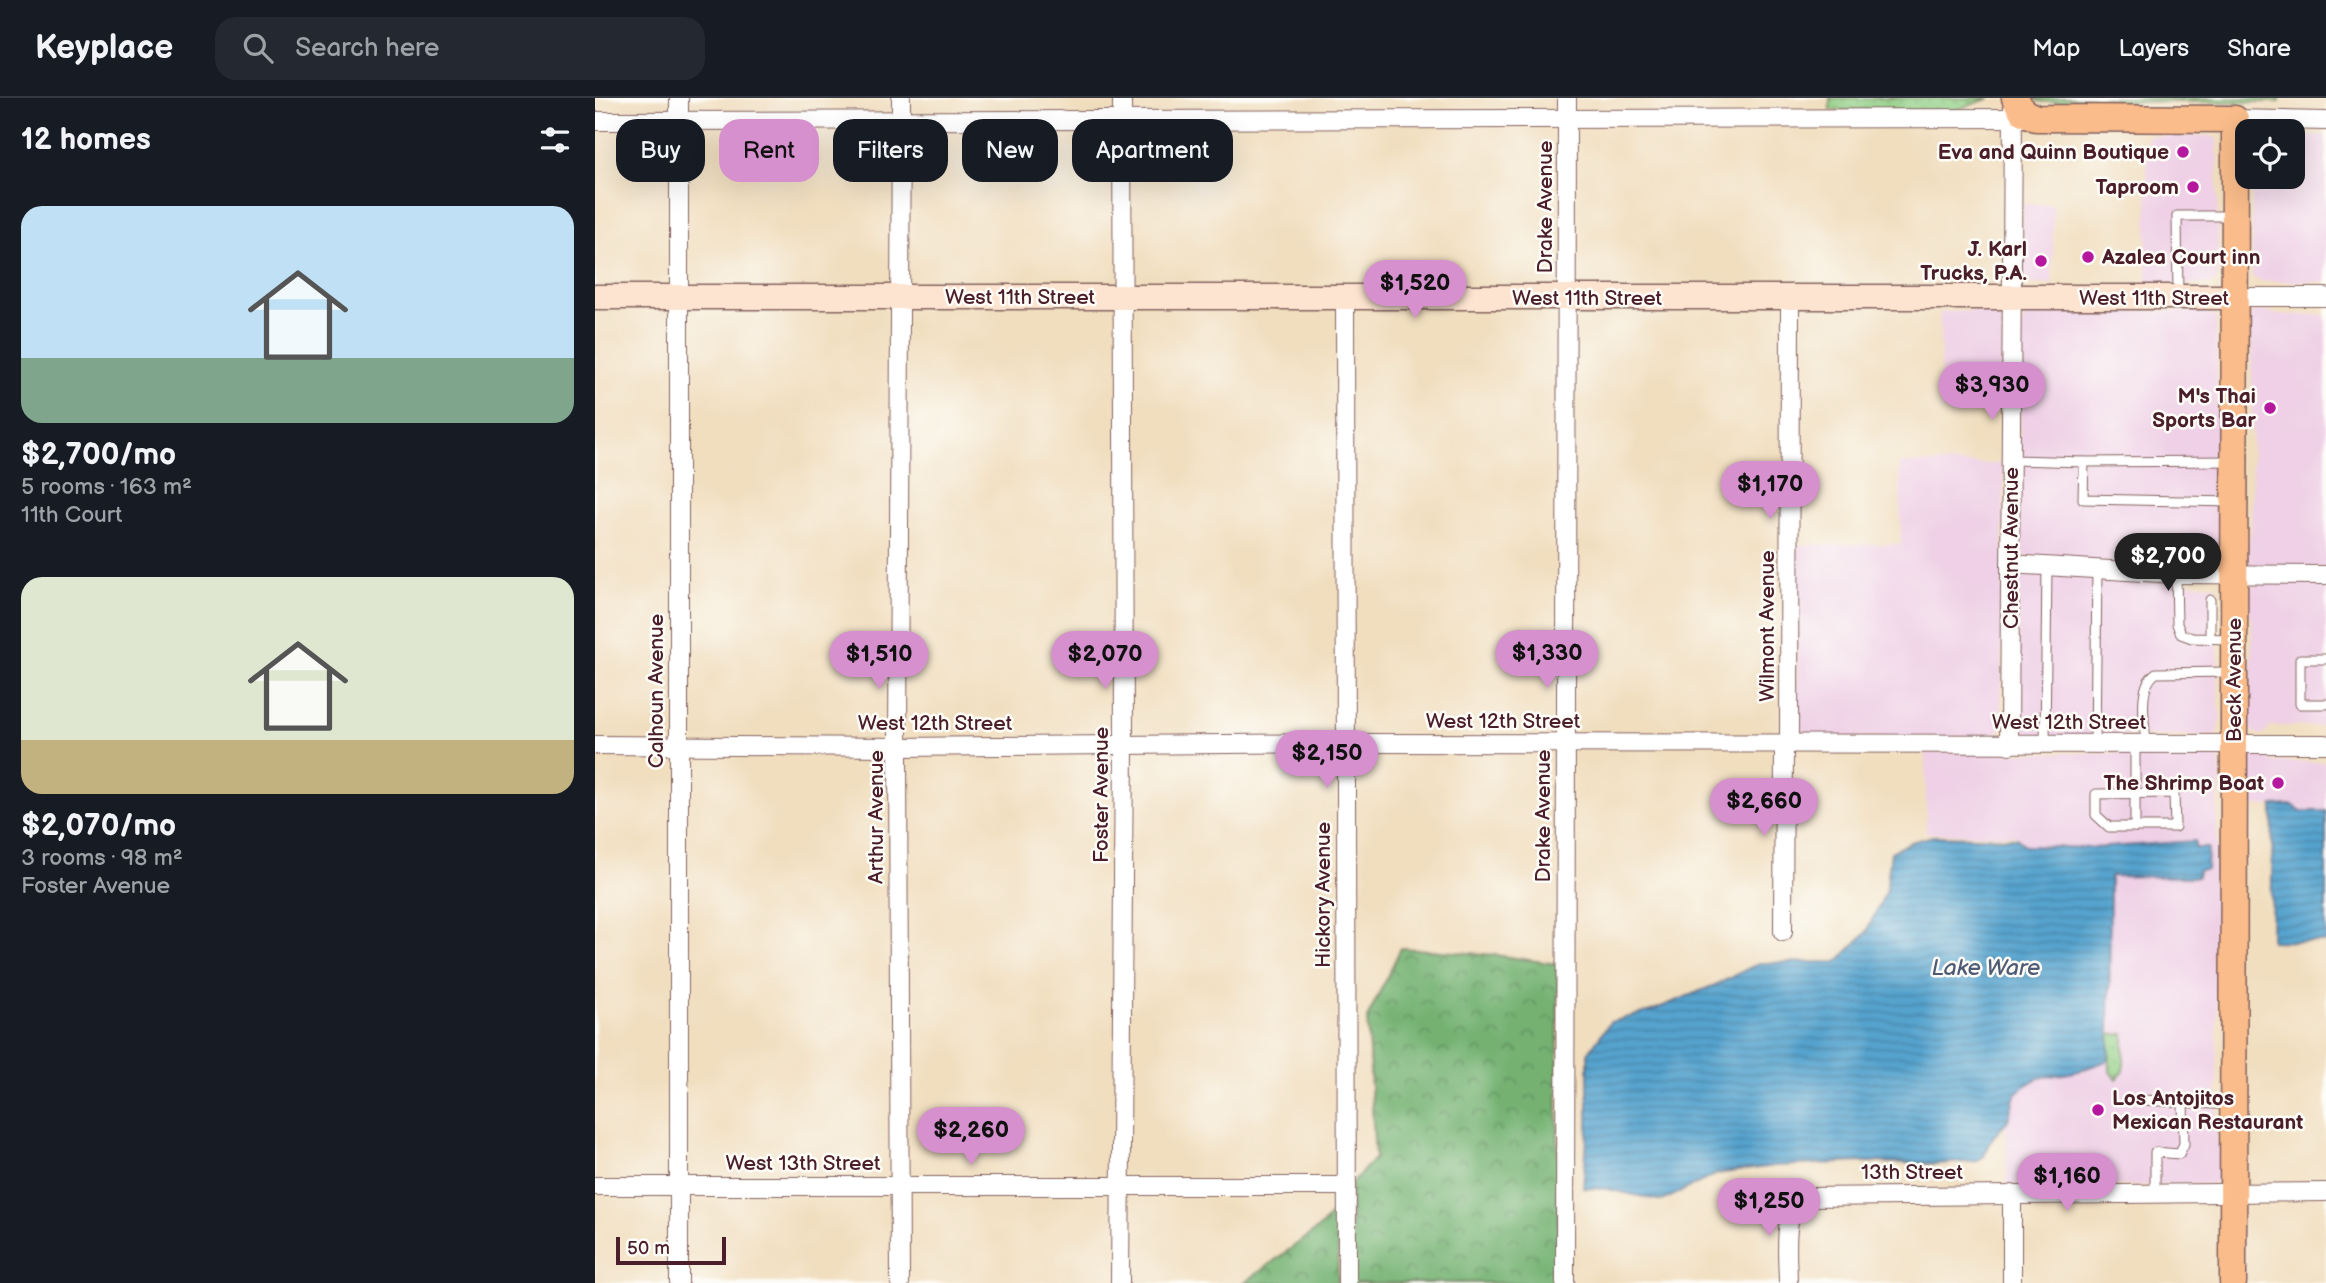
<!DOCTYPE html>
<html lang="en">
<head>
<meta charset="utf-8">
<style>
	body { margin:0; font-family:"Balsamiq Sans",sans-serif; background:#242831; color:#f1f3f6; height:100vh; display:flex; flex-direction:column; font-size:26px; white-space:nowrap }
	* { box-sizing:border-box; margin:0 }
	p { font-size:23px; color:#9ea1a6 }
	.icon { flex:none; width:38px; height:38px; fill:none; stroke:currentColor; stroke-width:2; stroke-linecap:round; stroke-linejoin:round }
	.map { position:relative; flex:1; overflow:hidden }
	.drawer { display:flex; flex-direction:column; background:#171b24; width:595px }
	.drawer>* { flex:none }
	.guide { position:absolute; left:21px; top:21px; width:665px; height:63px; display:flex; gap:14px }
	.controls { position:absolute; left:1640px; top:21px; display:grid; gap:14px }
	.controls a { display:grid; place-items:center; width:70px; height:70px; border-radius:14px; background:#171b24; box-shadow:0 7px 28px #0002; font-size:35px }
	.scale { position:absolute; left:21px; bottom:18px; width:110px; box-sizing:border-box; padding-left:7px; border:4px solid #4a1f2b; border-top:0; font-size:19px; line-height:24px; white-space:nowrap; color:#4a1f2b; -webkit-text-stroke:5px #fdfcf7; paint-order:stroke }
	.price { position:absolute; translate:-50% -60px; padding:0 16px; border-radius:24px; background:#d690ce; color:#111; font-size:23px; line-height:46px; filter:drop-shadow(0 2px 4px #0008) }
	.price::after { content:''; position:absolute; left:50%; top:42px; width:21px; height:16px; margin-left:-10px; background:inherit; clip-path:polygon(0 0,100% 0,50% 100%) }
	.price.selected { background:#222; color:#fff }
	ul { padding:0; list-style:none }
	li { display:grid; align-content:center; gap:14px; height:371px; padding:0 21px }
	li span { display:grid; place-items:center; height:217px; border-radius:21px; color:#555 }
	li>.icon { margin-inline-start:auto }
	span .icon { width:126px; height:126px; fill:#fffc; stroke-width:1 }
	li b { font-size:30px }
	h2 { display:flex; justify-content:space-between; align-items:center; height:84px; padding:0 21px; font-size:30px }
	.tag { padding:0 24px; border-radius:21px; background:#171b24; box-shadow:0 7px 28px #0002; font-size:24px; line-height:63px }
	.tag.selected { background:#d690ce; color:#111 }
	header { display:flex; align-items:center; gap:42px; box-sizing:border-box; height:98px; padding:0 35px; background:#171b24; border-bottom:2px solid #363941 }
	header strong { font-size:33px }
	nav { display:flex; gap:38px; margin-inline-start:auto; font-size:24px }
	.search { width:490px; height:63px; background:#242831; display:flex; align-items:center; gap:18px; box-sizing:border-box; padding:0 24px; border-radius:21px; color:#9ea1a6; font-size:26px }
	main { display:flex; flex:1; min-height:0 }
	.map>svg:first-child { display:block }
	.built { fill:#efd0e6 }
	.forest { fill:url(#forest-crowns); stroke:#5f684e; stroke-width:2 }
	.park { fill:url(#park-dots); stroke:#6e7758; stroke-width:2 }
	.water { fill:url(#water-rules); stroke:#50617c; stroke-width:2 }
	.lines { fill:none; stroke-linecap:round; stroke-linejoin:round }
	.service-casing { stroke:#84625f; stroke-width:11 }
	.minor-casing { stroke:#84625f; stroke-width:20 }
	.secondary-casing { stroke:#84625f; stroke-width:27 }
	.primary-casing { stroke:#84625f; stroke-width:29 }
	.service { stroke:#fff; stroke-width:9 }
	.minor { stroke:#fff; stroke-width:18 }
	.secondary { stroke:#fde4d0; stroke-width:24 }
	.primary { stroke:#f9bc8a; stroke-width:26 }
	.poi-dot { fill:#b5179e; stroke:#fdfcf7; stroke-width:2.5 }
	.labels { text-anchor:middle; stroke-width:5; stroke-linejoin:round; paint-order:stroke }
	.poi-label { font-size:21px; font-weight:bold; fill:#4a1f2b; stroke:#fdfcf7; text-anchor:end }
	.street-label { font-size:21px; fill:#4a1f2b; stroke:#fdfcf7 }
	.water-label { font-size:23px; font-style:italic; fill:#4f5a74; stroke:#fdfcf7 }
</style>
</head>
<body>
<header>
<strong>Keyplace</strong>
<div class="search"><svg class="icon" aria-label="search" viewBox="0 0 24 24"><circle cx="10" cy="10" r="6"/><path d="M15 15l6 6"/></svg>Search here</div>
<nav><a>Map</a><a>Layers</a><a>Share</a></nav>
</header>
<main>
<section class="drawer">
<h2>12 homes<svg class="icon" aria-label="filters" viewBox="0 0 24 24"><path d="M4 7h16M4 17h16"/><circle cx="9" cy="7" r="2"/><circle cx="15" cy="17" r="2"/></svg></h2>
<ul>
<li><span style="background:linear-gradient(#bfe0f5 70%,#7fa58c 0)"><svg class="icon" aria-label="home" viewBox="0 0 24 24"><path d="M3 11l9-7 9 7M6 9v11h12V9"/></svg></span><div><b>$2,700/mo</b><p>5 rooms · 163 m²</p><p>11th Court</p></div></li>
<li><span style="background:linear-gradient(#dfe7d0 75%,#c2b280 0)"><svg class="icon" aria-label="home" viewBox="0 0 24 24"><path d="M3 11l9-7 9 7M6 9v11h12V9"/></svg></span><div><b>$2,070/mo</b><p>3 rooms · 98 m²</p><p>Foster Avenue</p></div></li>
</ul>
</section>
<div class="map">
<svg width="1731" height="1185" viewBox="0 0 1731 1185">
	<defs>
		<pattern id="forest-crowns" width="20" height="18" patternUnits="userSpaceOnUse" patternTransform="scale(1.75)"><rect width="20" height="18" fill="#74b272"/><path d="M2 6a3 3 0 1 1 6 0M12 15a3 3 0 1 1 6 0" fill="none" stroke="#61905e"/></pattern>
		<pattern id="park-dots" width="8" height="8" patternUnits="userSpaceOnUse" patternTransform="scale(1.75)"><rect width="8" height="8" fill="#91cf85"/><path d="M2 2h.1M6 6h.1" fill="none" stroke="#7fb173" stroke-width="1.8" stroke-linecap="round"/></pattern>
		<pattern id="water-rules" width="6" height="5" patternUnits="userSpaceOnUse" patternTransform="scale(1.75)"><rect width="6" height="5" fill="#55a3ce"/><path d="M0 2.5h6" fill="none" stroke="#4884a7"/></pattern>
	</defs>
	<rect width="100%" height="100%" fill="#fdfcf7"/>
	<filter id="ink" filterUnits="userSpaceOnUse"><feTurbulence type="fractalNoise" baseFrequency=".0143" numOctaves="2"/><feDisplacementMap in="SourceGraphic" scale="14" xChannelSelector="R" yChannelSelector="G"/><feConvolveMatrix kernelMatrix="1 2 1 2 8 2 1 2 1" color-interpolation-filters="sRGB"/></filter>
	<filter id="wash" filterUnits="userSpaceOnUse"><feTurbulence type="fractalNoise" baseFrequency=".00686" numOctaves="4" result="noise"/><feDisplacementMap in="SourceGraphic" scale="28" xChannelSelector="R" yChannelSelector="G"/><feGaussianBlur stdDeviation="1.57" result="paint"/><feColorMatrix in="noise" values="0 0 0 0 0 0 0 0 0 0 0 0 0 0 0 0 0 1.4 0 .05"/><feComposite in="paint" operator="in"/></filter>
	<g filter="url(#wash)">
		<rect width="100%" height="100%" fill="#f1debf"/>
		<g class="built">
			<polygon points="1552,38 1615,38 1622,40 1623,174 1622,181 1616,186 1552,187"/>
			<polygon points="1698,38 1731,38 1731,184 1665,183 1657,179 1657,79 1698,79"/>
			<polygon points="1428,106 1458,106 1457,186 1437,186 1428,178"/>
			<polygon points="1665,212 1684,217 1731,217 1731,470 1658,468 1652,462 1652,449 1656,433 1657,379 1657,242 1653,236 1653,221 1658,214"/>
			<polygon points="1397,213 1404,218 1408,226 1408,312 1346,312 1345,214"/>
			<polygon points="1443,213 1606,213 1621,219 1623,430 1628,453 1627,461 1623,467 1561,468 1431,459 1426,456 1424,449 1426,227 1434,215"/>
			<polygon points="1305,365 1409,366 1406,631 1396,639 1212,639 1202,628 1202,447 1306,446"/>
			<polygon points="1423,475 1621,487 1623,492 1623,602 1626,620 1623,635 1619,638 1431,639 1425,636 1423,632"/>
			<polygon points="1731,484 1731,628 1677,628 1668,637 1657,634 1652,625 1652,609 1656,596 1657,523 1651,504 1651,493 1662,485"/>
			<polygon points="1331,654 1610,656 1619,657 1624,661 1626,681 1622,705 1622,1039 1626,1059 1626,1077 1622,1083 1615,1086 1412,1090 1409,937 1514,936 1515,777 1602,779 1600,744 1498,750 1431,748 1420,737 1331,735"/>
			<polygon points="1665,655 1670,655 1678,664 1731,664 1731,713 1705,713 1697,707 1656,708 1652,664 1658,656"/>
		</g>
		<g class="forest">
			<polygon points="806,850 900,857 963,866 963,1172 960,1185 756,1185 756,1086 780,1060 772,920"/>
			<polygon points="743,1110 743,1185 649,1185 725,1129"/>
		</g>
		<g class="park">
			<polygon points="1235,0 1395,0 1355,14 1235,12"/>
			<polygon points="1435,0 1685,0 1685,4 1447,4"/>
			<polygon points="1529,936 1529,973 1522,981 1515,974 1514,937"/>
		</g>
		<g class="water">
			<polygon points="1698,707 1705,713 1731,713 1731,844 1676,843 1678,708"/>
			<polygon points="1338,738 1421,740 1431,748 1498,750 1600,743 1600,750 1613,750 1612,772 1603,772 1602,779 1515,778 1514,961 1512,963 1480,974 1443,980 1428,989 1420,997 1413,1022 1398,1039 1389,1058 1383,1063 1342,1066 1269,1064 1179,1068 1122,1076 1067,1103 1012,1091 988,1090 993,1030 993,955 1015,924 1056,913 1125,885 1164,865 1242,864 1271,835 1291,793 1296,754 1316,744"/>
		</g>
	</g>
	<g filter="url(#ink)">
		<g class="lines">
			<g class="service-casing">
				<g id="service">
					<polyline points="1583,198 1582,118 1638,118"/>
					<polyline points="1416,362 1489,364 1488,401 1638,404"/>
					<polyline points="1489,364 1638,363"/>
					<polyline points="1581,476 1582,526 1586,536 1597,540 1635,541"/>
					<polyline points="1615,502 1615,540"/>
					<polyline points="1731,561 1705,561 1705,606 1731,606"/>
					<polyline points="1450,647 1452,468"/>
					<polyline points="1500,647 1502,471"/>
					<polyline points="1540,647 1540,729"/>
					<path d="M1551,647C1550,625 1542,588 1561,575L1636,574"/>
					<polygon points="1579,695 1580,729 1514,729 1501,717 1501,696"/>
					<polyline points="1547,1002 1637,1007"/>
					<polyline points="1560,1094 1560,1054 1584,1056 1589,1046 1588,1004"/>
				</g>
			</g>
			<g class="minor-casing">
				<g id="minor">
					<polyline points="1640,21 1731,23"/>
					<polyline points="0,23 1438,20"/>
					<polyline points="750,199 752,1185"/>
					<polyline points="1640,199 1731,199"/>
					<polyline points="1415,466 1581,476 1731,477"/>
					<polyline points="1194,646 1195,200"/>
					<polyline points="0,647 303,649 751,645 1731,646"/>
					<polyline points="1414,647 1418,10"/>
					<polyline points="1188,834 1189,646"/>
					<polyline points="0,1088 752,1088"/>
					<polyline points="84,1185 84,0"/>
					<polyline points="305,1185 303,649 306,0"/>
					<polyline points="525,1185 529,646 527,0"/>
					<polyline points="970,1185 972,0"/>
					<path d="M1193,1185C1193,1163 1186,1109 1209,1099L1731,1094"/>
					<polyline points="1417,1185 1417,1096"/>
				</g>
			</g>
			<g class="secondary-casing">
				<polyline id="secondary" points="0,199 1640,199"/>
			</g>
			<g class="primary-casing">
				<polyline id="primary" points="1420,0 1428,14 1441,20 1640,21 1638,1185"/>
			</g>
			<use href="#service" class="service"/>
			<use href="#minor" class="minor"/>
			<use href="#secondary" class="secondary"/>
			<use href="#primary" class="primary"/>
		</g>
	</g>
	<g class="poi-dot">
		<circle cx="1588" cy="54" r="7"/>
		<circle cx="1598" cy="89" r="7"/>
		<circle cx="1493" cy="159" r="7"/>
		<circle cx="1446" cy="163" r="7"/>
		<circle cx="1675" cy="310" r="7"/>
		<circle cx="1683" cy="685" r="7"/>
		<circle cx="1503" cy="1012" r="7"/>
	</g>
	<g class="labels">
		<g class="poi-label">
			<text x="1574" y="61">Eva and Quinn Boutique</text>
			<text x="1584" y="96">Taproom</text>
			<text x="1432" y="158">J. Karl<tspan x="1432" dy="24">Trucks, P.A.</tspan></text>
			<text x="1507" y="166" text-anchor="start">Azalea Court inn</text>
			<text x="1661" y="305">M's Thai<tspan x="1661" dy="24">Sports Bar</tspan></text>
			<text x="1669" y="692">The Shrimp Boat</text>
			<text x="1517" y="1007" text-anchor="start">Los Antojitos<tspan x="1517" dy="24">Mexican Restaurant</tspan></text>
		</g>
		<g class="street-label">
			<text transform="translate(950 109) rotate(-90)" y="7">Drake Avenue</text>
			<text x="425" y="206">West 11th Street</text>
			<text x="992" y="207">West 11th Street</text>
			<text x="1559" y="207">West 11th Street</text>
			<text transform="translate(1416 450) rotate(-90)" y="7">Chestnut Avenue</text>
			<text transform="translate(1172 528) rotate(-90)" y="7">Wilmont Avenue</text>
			<text transform="translate(1639 582) rotate(-90)" y="7">Beck Avenue</text>
			<text transform="translate(61 593) rotate(-90)" y="7">Calhoun Avenue</text>
			<text x="908" y="630">West 12th Street</text>
			<text x="1474" y="631">West 12th Street</text>
			<text x="340" y="632">West 12th Street</text>
			<text transform="translate(506 697) rotate(-90)" y="7">Foster Avenue</text>
			<text transform="translate(948 718) rotate(-90)" y="7">Drake Avenue</text>
			<text transform="translate(281 719) rotate(-90)" y="7">Arthur Avenue</text>
			<text transform="translate(728 797) rotate(-90)" y="7">Hickory Avenue</text>
			<text x="208" y="1072">West 13th Street</text>
			<text x="1317" y="1081">13th Street</text>
		</g>
		<g class="water-label">
			<text x="1391" y="877">Lake Ware</text>
		</g>
	</g>
</svg>
<div class="controls">
<a><svg class="icon" aria-label="locate" viewBox="0 0 24 24"><circle cx="12" cy="12" r="6"/><path d="M12 2v4M12 18v4M2 12h4M18 12h4"/></svg></a>
</div>
<div class="scale">50 m</div>
<b class="price" style="left:820px;top:222px">$1,520</b>
<b class="price" style="left:1397px;top:324px">$3,930</b>
<b class="price" style="left:1175px;top:423px">$1,170</b>
<b class="price selected" style="left:1573px;top:495px">$2,700</b>
<b class="price" style="left:952px;top:592px">$1,330</b>
<b class="price" style="left:284px;top:593px">$1,510</b>
<b class="price" style="left:510px;top:593px">$2,070</b>
<b class="price" style="left:732px;top:692px">$2,150</b>
<b class="price" style="left:1169px;top:740px">$2,660</b>
<b class="price" style="left:376px;top:1069px">$2,260</b>
<b class="price" style="left:1472px;top:1115px">$1,160</b>
<b class="price" style="left:1174px;top:1140px">$1,250</b>
<div class="guide">
<a class="tag">Buy</a>
<a class="tag selected">Rent</a>
<a class="tag">Filters</a>
<a class="tag">New</a>
<a class="tag">Apartment</a>
</div>
</div>
</main>
</body>
</html>
